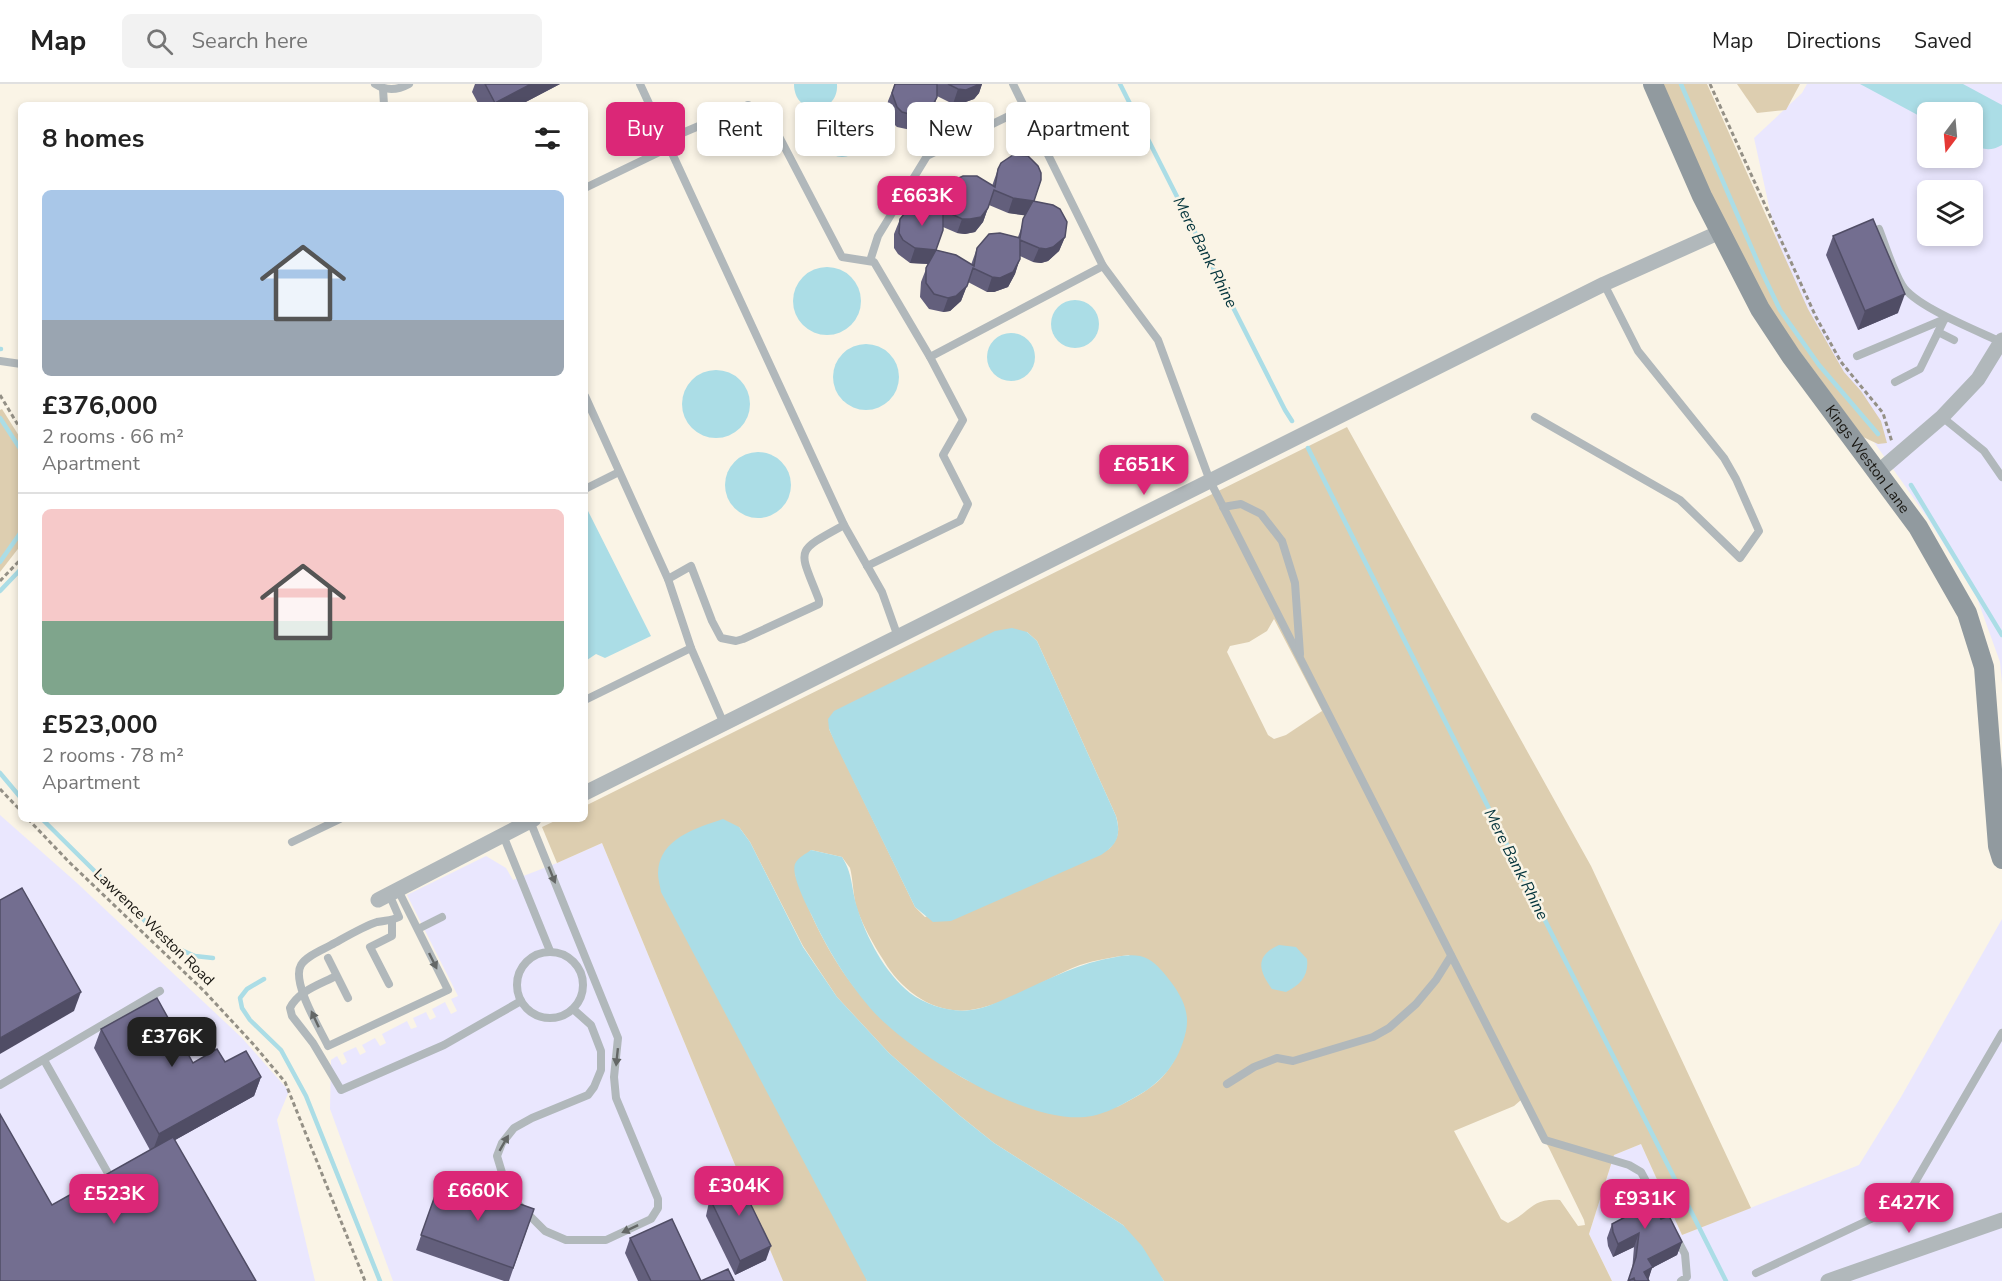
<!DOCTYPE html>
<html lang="en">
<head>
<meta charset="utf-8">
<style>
	body { margin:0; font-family:"Nunito Sans",sans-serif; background:#f2f2f2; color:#222; height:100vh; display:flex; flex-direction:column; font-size:22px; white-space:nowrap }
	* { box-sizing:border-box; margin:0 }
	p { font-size:20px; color:#767676 }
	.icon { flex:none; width:33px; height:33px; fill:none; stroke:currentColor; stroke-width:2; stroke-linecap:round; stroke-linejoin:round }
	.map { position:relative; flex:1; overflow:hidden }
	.sheet { position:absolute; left:18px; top:18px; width:570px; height:720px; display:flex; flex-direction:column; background:#fff; border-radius:9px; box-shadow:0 3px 9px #0003 }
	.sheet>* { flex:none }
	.hud { position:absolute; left:606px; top:18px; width:570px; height:54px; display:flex; gap:12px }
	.needle { width:39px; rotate:196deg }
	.tools { position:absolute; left:1917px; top:18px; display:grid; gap:12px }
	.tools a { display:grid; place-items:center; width:66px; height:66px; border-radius:9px; background:#fff; box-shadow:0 3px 9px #0003; font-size:30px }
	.price { position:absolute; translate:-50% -51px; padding:0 14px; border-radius:12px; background:#db2777; color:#fff; font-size:20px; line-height:39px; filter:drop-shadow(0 2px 3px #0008) }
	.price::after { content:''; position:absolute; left:50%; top:36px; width:18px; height:14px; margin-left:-9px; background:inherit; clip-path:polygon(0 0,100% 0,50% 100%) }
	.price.selected { background:#222; color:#fff }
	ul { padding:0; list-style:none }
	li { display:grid; align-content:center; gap:12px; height:318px; padding:0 24px }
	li+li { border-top:2px solid #e0e0e0 }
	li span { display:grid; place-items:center; height:186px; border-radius:9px; color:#555 }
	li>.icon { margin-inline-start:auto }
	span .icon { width:108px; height:108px; fill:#fffc; stroke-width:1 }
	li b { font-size:26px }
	h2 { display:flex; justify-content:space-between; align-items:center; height:72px; padding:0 24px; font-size:26px }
	.pill { padding:0 21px; border-radius:9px; background:#fff; box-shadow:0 3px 9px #0003; font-size:21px; line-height:54px }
	.pill.selected { background:#db2777; color:#fff }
	header { display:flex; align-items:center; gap:36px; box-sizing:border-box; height:84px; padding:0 30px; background:#fff; border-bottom:2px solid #e0e0e0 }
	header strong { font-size:28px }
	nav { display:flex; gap:33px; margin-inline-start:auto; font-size:21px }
	.search { width:420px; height:54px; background:#f2f2f2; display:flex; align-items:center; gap:15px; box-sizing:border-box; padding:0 21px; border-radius:9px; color:#767676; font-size:22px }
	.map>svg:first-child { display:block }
	.industrial { fill:#eae7fe; fill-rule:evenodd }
	.green { fill:#ddceb0; fill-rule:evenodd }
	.water { fill:#abdde6 }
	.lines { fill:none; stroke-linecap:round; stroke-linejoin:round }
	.stream { stroke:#abdde6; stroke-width:4.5 }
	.path { stroke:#949086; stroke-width:3; stroke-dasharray:4.5 3; stroke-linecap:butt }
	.lane { stroke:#b1b8bb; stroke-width:8 }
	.street { stroke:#b1b8bb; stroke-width:15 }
	.secondary { stroke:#919a9f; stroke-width:20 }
	.wall { fill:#635f7c; fill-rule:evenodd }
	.shaded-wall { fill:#504d65 }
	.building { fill:#736e90; stroke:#504d65; stroke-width:1.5 }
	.oneway { fill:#646766 }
	.labels { text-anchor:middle; stroke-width:5; stroke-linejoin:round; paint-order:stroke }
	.street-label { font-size:15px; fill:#181611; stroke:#faf4e6 }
	.water-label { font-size:16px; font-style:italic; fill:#01323a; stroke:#faf4e6 }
</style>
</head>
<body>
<header>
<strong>Map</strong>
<div class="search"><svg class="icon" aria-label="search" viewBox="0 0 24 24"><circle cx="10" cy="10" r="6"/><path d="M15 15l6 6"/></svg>Search here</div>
<nav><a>Map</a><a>Directions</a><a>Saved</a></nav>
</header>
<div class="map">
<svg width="2002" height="1197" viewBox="0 0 2002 1197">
	<rect width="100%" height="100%" fill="#faf4e6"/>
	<g class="industrial">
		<path d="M1807,0H2002V600L2000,578L1977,514L1927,433L1864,344L1794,236L1754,54L1802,9ZM1928,28H1972V74H1928ZM1928,106H1972V152H1928Z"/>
		<polygon points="0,731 77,799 242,954 289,1007 277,1036 315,1197 0,1197"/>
		<polygon points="602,759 783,1197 393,1197 330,1025 331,976 337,972 342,981 347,978 343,969 356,963 360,971 366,968 362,961 375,954 380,962 386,959 382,950 407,937 411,945 417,943 413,934 426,928 430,936 436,933 432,925 445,918 451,930 457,927 451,915 458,912 407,811 486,772 506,784 513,796 557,779"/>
		<polygon points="2002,835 2002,1197 1612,1197 1589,1150 1614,1071 1641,1060 1682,1151 1859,1081 1901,1013"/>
	</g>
	<g class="green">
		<polygon points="1662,0 1707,0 1808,225 1844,288 1861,307 1881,337 1887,359 1878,360 1863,353 1776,235 1730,154"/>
		<polygon points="1737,0 1800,0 1786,26 1757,29"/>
		<polygon points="2,325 21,355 21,461 0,488 0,326"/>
		<path d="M1347,343L1591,782L1751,1124L1682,1151L1641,1060L1614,1071L1589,1150L1612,1197H1164L1123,1141L994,1059L959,1031L889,969L837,913L803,862L750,758L739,743L867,1197H783L602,759L557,779L542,743L559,735H585V722ZM1274,535L1322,627L1286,651L1274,655L1268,651L1227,568L1230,562L1249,558L1267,547ZM1027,548L1037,557L1116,732C1120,746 1119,754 1109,765L925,833L915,823L829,645ZM811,766L842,773C844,776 848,781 850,784C853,794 853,813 857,825C864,844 873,860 884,877C901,906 934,931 970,926C1006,921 1046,894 1080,881C1096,876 1112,873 1129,871L1186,945C1173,991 1158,1002 1117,1023C1081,1017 1045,1011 1009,1005C997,1003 980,1003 969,997C958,992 948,984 938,978C864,932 824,871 795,790ZM1521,1016L1549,1064L1584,1136L1585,1141L1578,1142L1560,1116C1531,1114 1531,1128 1508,1139L1501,1135L1454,1047L1514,1022Z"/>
	</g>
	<g class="water">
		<path d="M794,0H837C839,32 794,33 794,0Z"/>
		<path d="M1860,0H1963L2002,21V61C1992,67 1983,66 1973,61L1972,28H1928L1927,36Z"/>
		<circle cx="842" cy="51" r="22"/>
		<circle cx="827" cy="217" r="34"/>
		<circle cx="1075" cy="240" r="24"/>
		<circle cx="1011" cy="273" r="24"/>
		<circle cx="866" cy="293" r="33"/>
		<circle cx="716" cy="320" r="34"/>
		<circle cx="758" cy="401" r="33"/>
		<polygon points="586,423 651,552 605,574 596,570 587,576 585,576"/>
		<path d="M1012,544L1027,548L1037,557L1116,732C1121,751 1118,760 1101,771L951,837L933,838L915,823L835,659L829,645L828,635L834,627L995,547Z"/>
		<path d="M723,735L739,743L750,758L803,863L837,913L889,969L959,1031L994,1059L1123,1141L1142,1162L1164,1197H867L661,808C660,802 658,795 658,789C659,754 697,744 723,735Z"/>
		<path d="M811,766L842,773C853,790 851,804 857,823C866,853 885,889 910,909C926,921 951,929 971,926C987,924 1002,916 1016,910C1049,895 1081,878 1116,873C1126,871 1139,870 1148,875C1157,880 1165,890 1171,898C1182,913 1190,928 1186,947C1179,979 1161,1000 1132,1015C1120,1022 1106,1029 1092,1032C1031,1044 911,970 871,925C846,896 827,865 811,830C806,820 791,791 795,780C798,773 806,770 811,766Z"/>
		<path d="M1279,861L1296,863L1307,875C1309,892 1300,901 1286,908L1272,905C1259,887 1254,872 1279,861Z"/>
	</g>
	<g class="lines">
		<g class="stream">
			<polyline points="1120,0 1285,326 1292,337"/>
			<polyline points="1681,0 1762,188 1780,226 1819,281 1878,350"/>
			<polyline points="0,265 1,265"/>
			<polyline points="0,334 21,366"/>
			<polyline points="1308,364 1726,1197"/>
			<polyline points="1911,401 2002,551"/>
			<polyline points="0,478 21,448"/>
			<polyline points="0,507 21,485"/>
			<polyline points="0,689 21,714"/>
			<polyline points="42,735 147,839 172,862 195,872 213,874"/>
			<polyline points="264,895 247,905 240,914 242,924 250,936 281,966 306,1012 380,1197"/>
		</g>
		<g class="path">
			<polyline points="1710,0 1816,233 1841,278 1883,329 1892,358"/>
			<polyline points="0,311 21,346"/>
			<polyline points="0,497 21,475"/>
			<polyline points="0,705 21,727"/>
			<polyline points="28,735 69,778 204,907 254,961 285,998 365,1197"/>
		</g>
		<g class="lane">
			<path d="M375,0C386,7 398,6 409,0"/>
			<polyline points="640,0 844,441 882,508 898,553"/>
			<polyline points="1013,0 1103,182 1158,256 1210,397 1545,1056 1629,1081 1641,1088 1669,1140"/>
			<polyline points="383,5 384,21"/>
			<polyline points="666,56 748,21 762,27 772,39 842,173 874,178 930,273 963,336 943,371 968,420 960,437 867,482"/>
			<polyline points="585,104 670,63"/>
			<path d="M1879,145C1886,163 1892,184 1902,201C1914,222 1978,247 2001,258"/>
			<polyline points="870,177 878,152 927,72 1025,24"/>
			<polyline points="1938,248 1954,256"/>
			<polyline points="1857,272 1945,235"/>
			<polyline points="930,273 1103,182"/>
			<polyline points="0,277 21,280"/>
			<polyline points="1895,298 1920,285 1945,234"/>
			<path d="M585,312L668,495L691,482L712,537L721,554L736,557L743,555L819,520V516C799,464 793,469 844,441"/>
			<polyline points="1535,333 1680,416 1740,474 1759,447 1736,395 1724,374 1638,267 1604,200"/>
			<polyline points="1942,333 1984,367 2002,393"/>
			<polyline points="585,405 619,388"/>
			<polyline points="1223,423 1241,420 1261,430 1282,457 1295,499 1300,570"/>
			<polyline points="691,564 724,640"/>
			<polyline points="585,616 691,564 668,495"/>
			<polyline points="530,737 618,954 614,993 616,1014 658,1115 658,1124 651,1135 606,1156 566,1156 545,1147 518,1120 503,1092 497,1072 502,1059 514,1044 532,1034 588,1011 594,1003 601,986 601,967 591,941 573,925"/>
			<polyline points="503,751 550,867"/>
			<polyline points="292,758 340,735"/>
			<path d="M389,810L399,833C391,837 386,836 377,838C364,842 344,854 331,861C322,866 306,872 301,881C291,898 320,945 328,962L448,906L398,806"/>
			<polyline points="418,845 442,833"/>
			<circle cx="550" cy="901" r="33"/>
			<polyline points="328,874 348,914"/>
			<path d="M336,892C321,900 298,907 290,924L292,932L313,959L341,1006L444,961L521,917"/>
			<polyline points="389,900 370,863 392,852 392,837"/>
			<polyline points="44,976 109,1091"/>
			<polyline points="1227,1000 1254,983 1277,974 1293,977 1373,953 1389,944 1416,920 1436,896 1451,872"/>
			<polyline points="0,1001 160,907"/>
			<polyline points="1676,1153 1685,1170 1687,1193 1681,1197"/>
			<polyline points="1756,1189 1888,1127 1907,1112 2002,949"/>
		</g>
		<g class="street">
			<polyline points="1878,388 1942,333 1978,295 2002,256"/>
			<polyline points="585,709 1604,200 1720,148"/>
			<polyline points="378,816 534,735"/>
			<polyline points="1828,1197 2002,1136"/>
		</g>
		<path class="secondary" id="s1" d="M1653,0L1702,112L1760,225L1791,272L1918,443L1967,529L1984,583L1998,762L2002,775"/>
	</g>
	<g class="wall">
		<polygon points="475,0 560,0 520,21 479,21 472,8"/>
		<polygon points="895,0 982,0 979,9 974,15 960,20 953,20 937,12 932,28 925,41 911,46 897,43 892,38 887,24 888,17"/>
		<path d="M998,85L1034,117L1065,153L1059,167L1048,177L1041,179L1033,178L1020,172L1015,190L1008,203L994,208H987L968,198L961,217L950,227L943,228L929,225L920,213L921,198L928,180L910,179L898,170L894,164V150L900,135L941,125L947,106L992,102ZM989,121L1008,129L1026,131L1018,153L977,164L971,181L936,166L943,143L957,149L965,150L975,148L983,138Z"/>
		<polygon points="1833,152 1898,229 1858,246 1826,171"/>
		<polygon points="101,945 193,979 225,978 261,993 254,1012 175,1056 52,1121 150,1066 94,964"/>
		<polygon points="442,1092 534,1125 509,1197 504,1197 416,1166"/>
		<polygon points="715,1098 766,1176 735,1191 706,1132 710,1113"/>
		<polygon points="1621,1110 1661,1135 1682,1158 1677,1171 1652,1184 1648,1195 1649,1197 1628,1197 1632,1187 1634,1163 1613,1173 1608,1162 1607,1154 1612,1140 1622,1135 1616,1124"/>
		<polygon points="630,1154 701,1197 638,1197 625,1169"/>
	</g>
	<g class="shaded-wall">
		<polygon points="531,0 560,0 520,21 494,21 495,19"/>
		<polygon points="980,0 982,0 979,9 974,15 960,20 953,20 958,5"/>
		<polygon points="937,13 932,28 925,41 911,46 916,32"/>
		<polygon points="1013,114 1034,117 1029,132 1008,129"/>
		<polygon points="988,124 983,138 975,148 965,150 957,149 962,135"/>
		<polygon points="1065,153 1059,167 1048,177 1041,179 1033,178 1039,164"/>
		<polygon points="915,164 936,166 931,180 910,179"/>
		<polygon points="1020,175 1015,190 1008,203 994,208 987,208 992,193"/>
		<polygon points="967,202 961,217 950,227 943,228 948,214"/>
		<polygon points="1905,210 1898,229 1858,246 1865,227"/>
		<polygon points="81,908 74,927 0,970 0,954"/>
		<polygon points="261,993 254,1012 152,1069 159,1050"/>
		<polygon points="1639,1149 1634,1163 1613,1173 1618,1160"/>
		<polygon points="1682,1158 1677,1171 1652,1184 1648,1197 1641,1197 1648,1175"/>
		<polygon points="771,1162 766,1176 735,1191 740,1177"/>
	</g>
	<g class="building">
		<polygon points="485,0 531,0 495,19"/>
		<polygon points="895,0 937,0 937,13 930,26 916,32 902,28 897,23 892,9"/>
		<polygon points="948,0 980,0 966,6 958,5"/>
		<polygon points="1013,71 1028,72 1038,82 1041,89 1041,96 1034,117 1013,114 994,106 988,124 981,133 970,135 962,135 943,126 947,106 956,95 963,92 977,92 995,103 998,85 1001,79"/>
		<polygon points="1033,117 1053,121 1060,125 1067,138 1065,153 1053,163 1046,165 1039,164 1020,156 1020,175 1013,188 1000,194 992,193 973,184 967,202 956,212 948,214 934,210 926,199 926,184 936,166 956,171 974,182 977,164 989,150 1000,149 1020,154 1023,135"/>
		<polygon points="922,120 943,125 943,146 936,166 915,164 903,156 899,149 900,135 909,124"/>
		<polygon points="1873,135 1905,210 1865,227 1833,152"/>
		<polygon points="22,804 81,908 0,954 0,816"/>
		<polygon points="157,914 193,979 217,965 225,978 246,967 261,993 159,1050 101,945"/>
		<polygon points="0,1030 52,1121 173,1053 256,1197 0,1197"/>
		<polygon points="735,1088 771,1162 740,1177 711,1117 715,1098"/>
		<polygon points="442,1092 534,1125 513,1184 421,1151"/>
		<polygon points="1644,1098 1661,1135 1669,1132 1682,1158 1648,1175 1653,1183 1644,1188 1649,1197 1635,1197 1634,1194 1628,1197 1636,1173 1639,1149 1618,1160 1613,1148 1612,1140 1631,1130 1621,1110"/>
		<polygon points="672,1135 701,1197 651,1197 630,1154"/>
		<polygon points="728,1185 734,1197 701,1197"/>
	</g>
	<defs><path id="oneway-solid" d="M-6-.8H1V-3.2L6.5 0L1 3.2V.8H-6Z" transform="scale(1.5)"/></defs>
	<g class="oneway">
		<use href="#oneway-solid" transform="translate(552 791) rotate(68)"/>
		<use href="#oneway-solid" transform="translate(433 877) rotate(64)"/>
		<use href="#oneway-solid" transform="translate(315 935) rotate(-115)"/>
		<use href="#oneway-solid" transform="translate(617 973) rotate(96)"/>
		<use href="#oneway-solid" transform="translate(504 1059) rotate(-60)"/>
		<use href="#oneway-solid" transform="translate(630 1145) rotate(155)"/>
	</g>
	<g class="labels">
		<g class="street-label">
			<text dy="5" stroke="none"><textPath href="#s1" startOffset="434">Kings Weston Lane</textPath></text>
			<text transform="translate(154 843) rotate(44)" y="5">Lawrence Weston Road</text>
		</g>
		<g class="water-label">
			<text transform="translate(1206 168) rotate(63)" y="6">Mere Bank Rhine</text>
			<text transform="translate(1517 780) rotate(63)" y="6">Mere Bank Rhine</text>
		</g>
	</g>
</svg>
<div class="tools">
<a><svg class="needle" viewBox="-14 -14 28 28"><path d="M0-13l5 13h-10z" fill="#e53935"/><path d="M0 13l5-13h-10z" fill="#767676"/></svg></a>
<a><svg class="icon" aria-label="layers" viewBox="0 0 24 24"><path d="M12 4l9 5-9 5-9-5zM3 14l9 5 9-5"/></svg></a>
</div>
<b class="price" style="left:922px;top:143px">£663K</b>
<b class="price" style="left:1144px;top:412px">£651K</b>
<b class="price selected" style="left:172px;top:984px">£376K</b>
<b class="price" style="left:739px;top:1133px">£304K</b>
<b class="price" style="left:478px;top:1138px">£660K</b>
<b class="price" style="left:114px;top:1141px">£523K</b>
<b class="price" style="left:1645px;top:1146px">£931K</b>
<b class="price" style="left:1909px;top:1150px">£427K</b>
<div class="hud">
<a class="pill selected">Buy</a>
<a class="pill">Rent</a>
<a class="pill">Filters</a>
<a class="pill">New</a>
<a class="pill">Apartment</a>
</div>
<section class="sheet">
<h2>8 homes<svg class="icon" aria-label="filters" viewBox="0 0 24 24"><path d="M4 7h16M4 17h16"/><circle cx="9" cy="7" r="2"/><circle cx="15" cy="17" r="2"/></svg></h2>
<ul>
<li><span style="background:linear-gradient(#a9c7e8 70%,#9aa5b1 0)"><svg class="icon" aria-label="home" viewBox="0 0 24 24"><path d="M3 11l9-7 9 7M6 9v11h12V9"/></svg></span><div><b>£376,000</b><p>2 rooms · 66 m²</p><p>Apartment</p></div></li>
<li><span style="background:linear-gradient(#f6c9c9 60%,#7fa58c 0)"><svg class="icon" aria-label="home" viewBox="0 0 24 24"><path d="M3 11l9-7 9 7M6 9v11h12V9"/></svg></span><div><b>£523,000</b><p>2 rooms · 78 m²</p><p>Apartment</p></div></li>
</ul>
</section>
</div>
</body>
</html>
